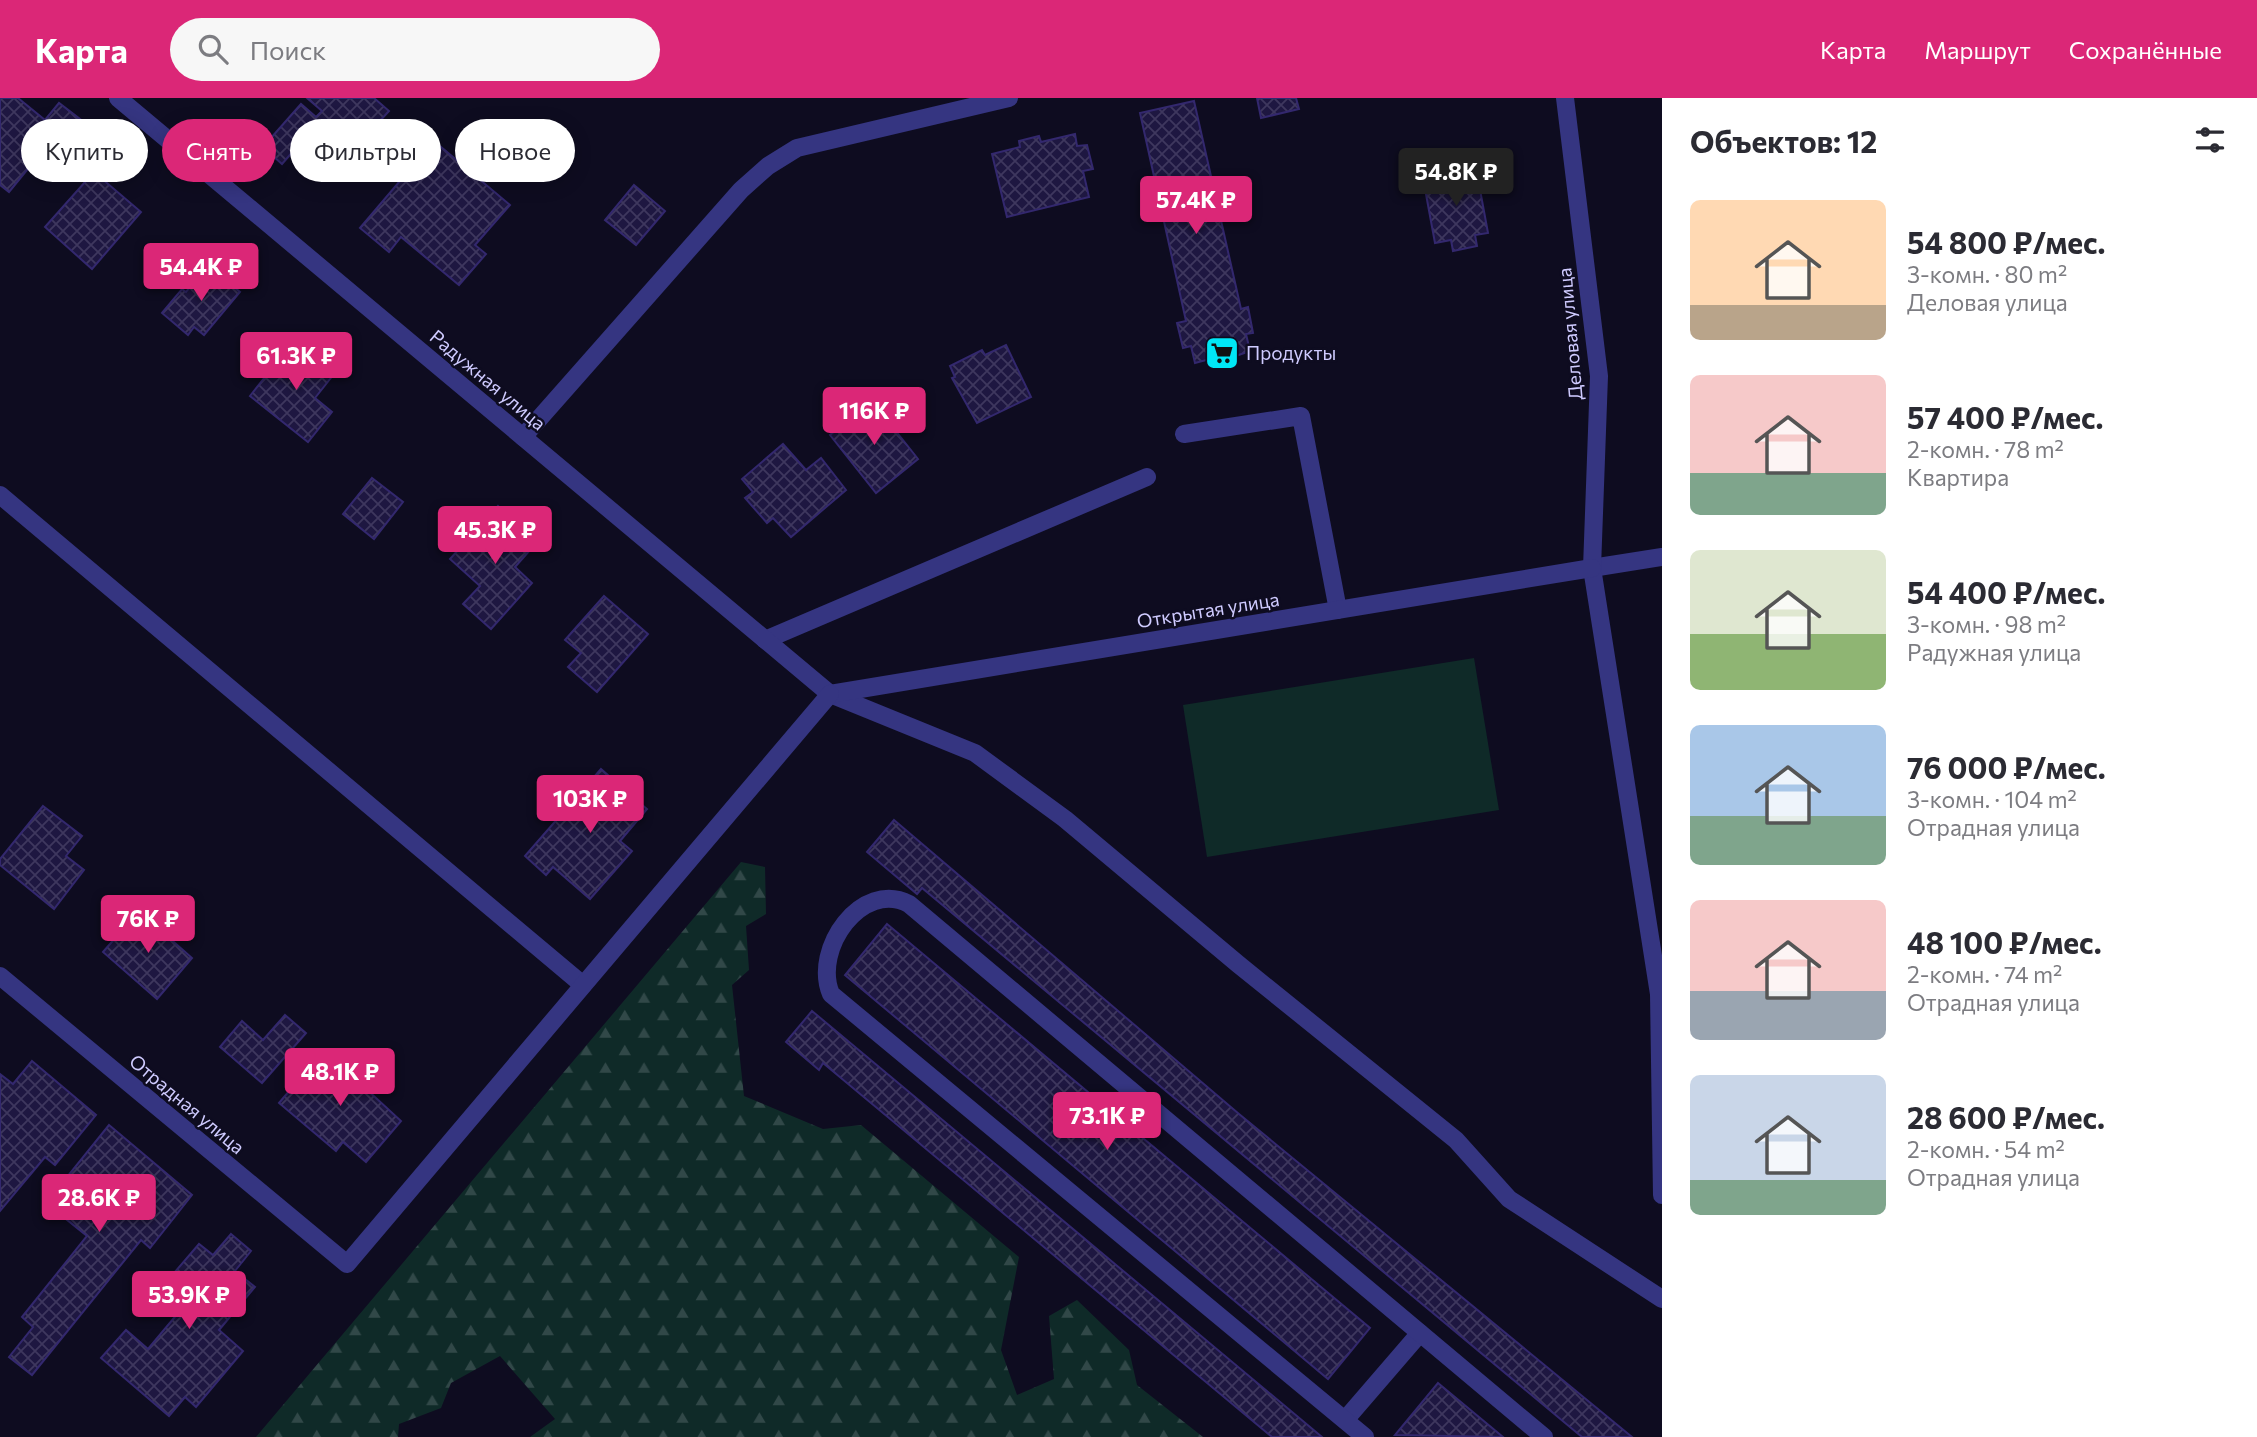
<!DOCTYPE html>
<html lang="ru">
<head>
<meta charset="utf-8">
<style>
	body { margin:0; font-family:Commissioner,sans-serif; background:#f7f7f7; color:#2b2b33; height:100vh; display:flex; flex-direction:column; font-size:26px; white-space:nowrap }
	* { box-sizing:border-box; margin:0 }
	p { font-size:23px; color:#7c7c81 }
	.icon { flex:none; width:38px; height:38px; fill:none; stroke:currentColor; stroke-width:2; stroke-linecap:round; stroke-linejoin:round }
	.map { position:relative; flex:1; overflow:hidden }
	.panel { display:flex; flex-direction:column; background:#fff; width:595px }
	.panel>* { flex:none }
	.hud { position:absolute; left:21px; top:21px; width:665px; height:63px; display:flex; gap:14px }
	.price { position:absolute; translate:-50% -60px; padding:0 16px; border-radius:7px; background:#db2777; color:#fff; font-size:23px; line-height:46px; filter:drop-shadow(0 2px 4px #0008) }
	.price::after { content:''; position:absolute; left:50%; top:42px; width:21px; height:16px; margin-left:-10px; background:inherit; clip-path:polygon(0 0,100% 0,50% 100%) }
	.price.current { background:#222; color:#fff }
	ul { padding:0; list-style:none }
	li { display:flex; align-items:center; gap:21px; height:175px; padding:0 28px }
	li span { display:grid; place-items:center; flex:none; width:196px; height:140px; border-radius:10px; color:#555 }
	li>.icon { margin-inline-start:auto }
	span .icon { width:84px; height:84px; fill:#fffc; stroke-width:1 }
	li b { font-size:30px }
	h2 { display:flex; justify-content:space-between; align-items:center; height:84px; padding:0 28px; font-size:30px }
	.tag { padding:0 24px; border-radius:32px; background:#fff; box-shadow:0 4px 18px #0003; font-size:24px; line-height:63px }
	.tag.current { background:#db2777; color:#fff }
	header { display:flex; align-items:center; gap:42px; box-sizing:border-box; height:98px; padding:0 35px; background:#db2777; color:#fff }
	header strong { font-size:33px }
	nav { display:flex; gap:38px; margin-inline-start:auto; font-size:24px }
	.search { width:490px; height:63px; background:#f7f7f7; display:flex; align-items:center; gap:18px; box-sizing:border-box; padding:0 24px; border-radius:38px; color:#7c7c81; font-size:26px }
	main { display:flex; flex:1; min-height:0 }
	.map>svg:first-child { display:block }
	.forest { fill:url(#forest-firs) }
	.park { fill:#0f2a28 }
	.building { fill:url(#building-cross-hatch); stroke:#33286e; stroke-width:2 }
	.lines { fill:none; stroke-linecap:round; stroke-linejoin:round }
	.service { stroke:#353581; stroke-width:18 }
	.minor { stroke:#353581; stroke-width:18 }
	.labels { text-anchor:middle; stroke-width:5; stroke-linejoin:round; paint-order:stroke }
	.street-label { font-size:19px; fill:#cfcbff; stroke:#0e0c20 }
	.poi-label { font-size:19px; fill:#cfcbff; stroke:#0e0c20; text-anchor:start }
</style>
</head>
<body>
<header>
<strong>Карта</strong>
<div class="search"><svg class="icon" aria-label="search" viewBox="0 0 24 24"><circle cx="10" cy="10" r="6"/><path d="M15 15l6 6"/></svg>Поиск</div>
<nav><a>Карта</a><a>Маршрут</a><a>Сохранённые</a></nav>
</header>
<main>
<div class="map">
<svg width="1662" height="1339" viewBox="0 0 1662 1339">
	<defs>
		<pattern id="forest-firs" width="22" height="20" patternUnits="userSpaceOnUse" patternTransform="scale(1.75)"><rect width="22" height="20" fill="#0f2a28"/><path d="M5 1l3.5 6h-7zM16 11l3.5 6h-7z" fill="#314848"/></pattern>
		<pattern id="building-cross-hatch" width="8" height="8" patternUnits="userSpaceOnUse" patternTransform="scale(1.75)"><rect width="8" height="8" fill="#1e1741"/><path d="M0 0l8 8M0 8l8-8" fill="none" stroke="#3e375e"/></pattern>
	</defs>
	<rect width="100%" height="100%" fill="#0e0c20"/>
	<polygon class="forest" points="741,764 765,769 766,816 746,828 749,872 732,887 744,998 823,1031 861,1027 1019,1159 1001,1252 1017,1297 1054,1281 1049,1218 1077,1202 1129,1252 1137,1287 1203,1339 530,1339 555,1321 500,1258 451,1285 441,1310 399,1326 398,1339 256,1339"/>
	<polygon class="park" points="1474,560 1499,712 1207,759 1183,607"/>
	<g class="building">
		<polygon points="0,0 18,0 45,22 59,5 93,31 60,71 40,56 9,94 0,87"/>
		<polygon points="307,0 374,0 389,13 377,26 387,34 378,44 368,36 340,69 320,51 325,47 310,34 282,66 263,49 301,6 316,19 322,13"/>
		<polygon points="1257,0 1296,0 1299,11 1261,20"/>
		<polygon points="1194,3 1241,211 1248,209 1253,235 1246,236 1250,253 1216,265 1210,261 1195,265 1191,248 1183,250 1177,225 1186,223 1140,15"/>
		<polygon points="1075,36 1077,48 1087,47 1093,71 1083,73 1089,99 1007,119 992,56 1020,49 1019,43 1039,38 1041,44"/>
		<polygon points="434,43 510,107 475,147 486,156 459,187 401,139 389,154 360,130"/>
		<polygon points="1476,70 1488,135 1475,137 1477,148 1453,153 1451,142 1435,145 1423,80"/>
		<polygon points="94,74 141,114 92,171 45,129"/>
		<polygon points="634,87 665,113 636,147 605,122"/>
		<polygon points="208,168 240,194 204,237 194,229 188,237 162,215 182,191 186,194"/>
		<polygon points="293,244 334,276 315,300 332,314 308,344 250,298"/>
		<polygon points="1006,247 1031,299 977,325 952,280 955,279 950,268 982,252 985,257"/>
		<polygon points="872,303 918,361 876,395 830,337"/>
		<polygon points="783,346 806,372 821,360 846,392 791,439 773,420 767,425 745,400 753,394 742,381"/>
		<polygon points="372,380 403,404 374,441 343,416"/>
		<polygon points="498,408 538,443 515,469 532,485 491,531 463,506 480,488 450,461"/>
		<polygon points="604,498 648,536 597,594 568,569 581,555 565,542"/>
		<polygon points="601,671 647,711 620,743 632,753 590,801 553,769 546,777 525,758"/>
		<polygon points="43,708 82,738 66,758 84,772 54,811 0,767 0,761"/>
		<polygon points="894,722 1239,1016 1632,1339 1582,1339 922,790 917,796 867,754"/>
		<polygon points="139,813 192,860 157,901 103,854"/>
		<polygon points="887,826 1370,1230 1328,1281 845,877"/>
		<polygon points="812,913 1322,1339 1272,1339 823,965 819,972 786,944"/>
		<polygon points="285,917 306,935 262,985 220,949 242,923 263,942"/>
		<polygon points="324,952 401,1023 366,1064 343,1044 336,1053 279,1005"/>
		<polygon points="32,963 96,1017 55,1067 45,1059 0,1113 0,976 13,986"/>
		<polygon points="109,1027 192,1097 150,1150 141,1142 32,1277 9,1259 33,1229 22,1219 87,1138 46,1105"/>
		<polygon points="231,1136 251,1153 235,1173 255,1189 219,1232 243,1253 196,1309 185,1299 169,1318 101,1260 126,1232 148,1251 184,1208 162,1189 199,1146 213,1157"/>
		<polygon points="1438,1285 1503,1339 1395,1337"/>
	</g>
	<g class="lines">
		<g class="service">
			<polyline points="1184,336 1301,318 1338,512"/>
			<polyline points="523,339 741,92 768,68 797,50 1009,0"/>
			<polyline points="1592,470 1662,459"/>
			<polyline points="765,542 1147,379"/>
			<polyline points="830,596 975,655 1065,721 1238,866 1456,1042 1509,1101 1662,1201"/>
			<polyline points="1345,1322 1420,1235"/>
			<path d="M1365,1339L831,896C812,851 862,781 909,806L1544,1339"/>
		</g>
		<g class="minor">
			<polyline points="118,0 830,596"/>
			<polyline points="1565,0 1599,278 1592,470 1659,896 1662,1097"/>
			<polyline points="0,397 583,887"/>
			<polyline points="830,596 1592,470"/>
			<polyline points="0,878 347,1166 830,596"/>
		</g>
	</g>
	<defs>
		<g id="supermarket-square" transform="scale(1.75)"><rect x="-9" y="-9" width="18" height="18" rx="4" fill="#00e7f6" stroke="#0e0c20"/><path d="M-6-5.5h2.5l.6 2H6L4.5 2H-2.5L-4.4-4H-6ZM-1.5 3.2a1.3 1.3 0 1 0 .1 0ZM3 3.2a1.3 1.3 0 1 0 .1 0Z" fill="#111"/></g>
	</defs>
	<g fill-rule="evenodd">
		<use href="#supermarket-square" x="1222" y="255"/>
	</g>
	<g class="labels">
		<g class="street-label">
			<text transform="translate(1570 236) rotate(-95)" y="7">Деловая улица</text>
			<text transform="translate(488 282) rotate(40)" y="7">Радужная улица</text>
			<text transform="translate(1208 512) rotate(-9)" y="7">Открытая улица</text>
			<text transform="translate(187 1006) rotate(40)" y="7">Отрадная улица</text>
		</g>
		<g class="poi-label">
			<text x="1246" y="262">Продукты</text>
		</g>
	</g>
</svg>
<b class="price current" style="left:1456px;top:110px">54.8K ₽</b>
<b class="price" style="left:1196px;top:138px">57.4K ₽</b>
<b class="price" style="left:201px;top:205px">54.4K ₽</b>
<b class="price" style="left:296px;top:294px">61.3K ₽</b>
<b class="price" style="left:874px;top:349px">116K ₽</b>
<b class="price" style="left:495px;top:468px">45.3K ₽</b>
<b class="price" style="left:590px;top:737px">103K ₽</b>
<b class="price" style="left:148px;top:857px">76K ₽</b>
<b class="price" style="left:340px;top:1010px">48.1K ₽</b>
<b class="price" style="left:1107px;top:1054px">73.1K ₽</b>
<b class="price" style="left:99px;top:1136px">28.6K ₽</b>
<b class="price" style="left:189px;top:1233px">53.9K ₽</b>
<div class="hud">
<a class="tag">Купить</a>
<a class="tag current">Снять</a>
<a class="tag">Фильтры</a>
<a class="tag">Новое</a>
</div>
</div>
<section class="panel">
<h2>Объектов: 12<svg class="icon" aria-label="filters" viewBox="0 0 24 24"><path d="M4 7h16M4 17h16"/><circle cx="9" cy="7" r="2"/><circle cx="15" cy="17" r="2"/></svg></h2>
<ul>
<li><span style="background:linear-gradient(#ffd9b3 75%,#b9a48a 0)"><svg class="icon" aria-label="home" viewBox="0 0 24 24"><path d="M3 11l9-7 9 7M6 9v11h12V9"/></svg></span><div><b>54 800 ₽/мес.</b><p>3-комн. · 80 m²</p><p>Деловая улица</p></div></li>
<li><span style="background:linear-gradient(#f6c9c9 70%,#7fa58c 0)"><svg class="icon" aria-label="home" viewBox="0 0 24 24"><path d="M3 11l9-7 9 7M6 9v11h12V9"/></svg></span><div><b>57 400 ₽/мес.</b><p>2-комн. · 78 m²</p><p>Квартира</p></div></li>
<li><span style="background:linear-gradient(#dfe7d0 60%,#8fb573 0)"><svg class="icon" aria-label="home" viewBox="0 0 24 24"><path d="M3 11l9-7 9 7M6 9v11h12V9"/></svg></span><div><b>54 400 ₽/мес.</b><p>3-комн. · 98 m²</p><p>Радужная улица</p></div></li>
<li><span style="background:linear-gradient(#a9c7e8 65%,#7fa58c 0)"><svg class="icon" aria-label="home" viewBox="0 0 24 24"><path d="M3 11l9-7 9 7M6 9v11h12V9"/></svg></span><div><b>76 000 ₽/мес.</b><p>3-комн. · 104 m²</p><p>Отрадная улица</p></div></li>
<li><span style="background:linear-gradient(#f6c9c9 65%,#9aa5b1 0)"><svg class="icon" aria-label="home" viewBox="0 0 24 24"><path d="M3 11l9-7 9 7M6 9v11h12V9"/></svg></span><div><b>48 100 ₽/мес.</b><p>2-комн. · 74 m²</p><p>Отрадная улица</p></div></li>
<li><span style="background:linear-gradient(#c9d6e8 75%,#7fa58c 0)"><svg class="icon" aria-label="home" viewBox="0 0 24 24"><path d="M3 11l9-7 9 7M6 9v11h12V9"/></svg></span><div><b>28 600 ₽/мес.</b><p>2-комн. · 54 m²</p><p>Отрадная улица</p></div></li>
</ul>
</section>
</main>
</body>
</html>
